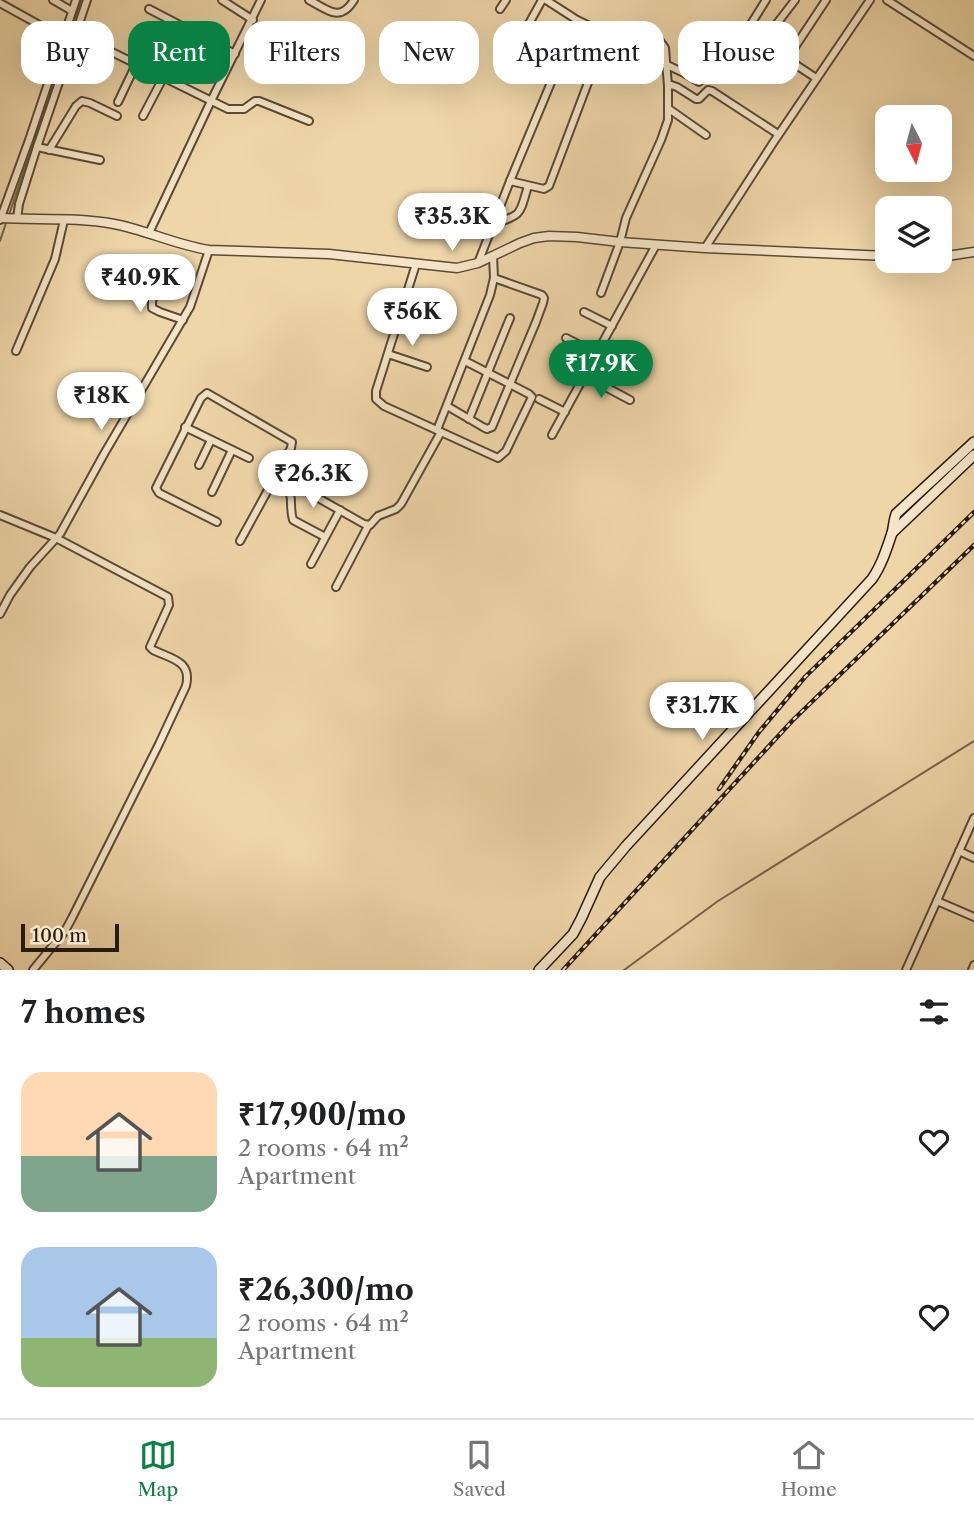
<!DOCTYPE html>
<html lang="en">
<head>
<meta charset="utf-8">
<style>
	body { margin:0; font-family:"Libre Caslon Text",serif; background:#f6f6f6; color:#202124; height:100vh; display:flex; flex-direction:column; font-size:26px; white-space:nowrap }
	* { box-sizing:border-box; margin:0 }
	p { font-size:23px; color:#757577 }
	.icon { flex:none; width:38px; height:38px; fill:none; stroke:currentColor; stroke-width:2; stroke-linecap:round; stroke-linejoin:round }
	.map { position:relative; height:970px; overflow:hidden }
	.sheet { display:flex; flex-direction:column; background:#fff; flex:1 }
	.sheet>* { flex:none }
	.banner { position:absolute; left:21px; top:21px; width:933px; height:63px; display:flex; gap:14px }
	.needle { width:46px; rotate:174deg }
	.controls { position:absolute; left:875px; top:105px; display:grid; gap:14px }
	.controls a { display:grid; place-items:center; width:77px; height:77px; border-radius:14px; background:#fff; box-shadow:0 7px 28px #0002; font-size:35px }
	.scale { position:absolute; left:21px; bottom:18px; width:98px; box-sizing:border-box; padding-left:7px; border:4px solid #281b0f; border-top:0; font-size:19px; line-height:24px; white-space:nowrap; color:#281b0f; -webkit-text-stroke:5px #f5e4c7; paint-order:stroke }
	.price { position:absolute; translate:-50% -60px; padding:0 16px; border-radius:24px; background:#fff; color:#222; font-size:23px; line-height:46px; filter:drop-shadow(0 2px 4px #0008) }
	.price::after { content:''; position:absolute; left:50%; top:42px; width:21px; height:16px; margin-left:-10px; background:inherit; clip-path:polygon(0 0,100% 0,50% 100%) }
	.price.on { background:#0b8043; color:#fff }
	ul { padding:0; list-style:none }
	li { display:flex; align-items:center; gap:21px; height:175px; padding:0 21px }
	li span { display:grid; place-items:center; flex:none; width:196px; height:140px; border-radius:21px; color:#555 }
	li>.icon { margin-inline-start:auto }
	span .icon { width:84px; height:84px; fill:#fffc; stroke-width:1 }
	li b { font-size:30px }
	h2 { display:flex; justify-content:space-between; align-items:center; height:84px; padding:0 21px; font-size:30px }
	.tag { padding:0 24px; border-radius:21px; background:#fff; box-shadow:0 7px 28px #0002; font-size:24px; line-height:63px }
	.tag.on { background:#0b8043; color:#fff }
	.tab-bar { display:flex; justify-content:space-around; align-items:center; height:98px; border-top:2px solid #e0e0e0; background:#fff; font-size:19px; color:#757577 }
	.tab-bar a { display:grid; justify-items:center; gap:4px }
	.tab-bar .on { color:#0b8043 }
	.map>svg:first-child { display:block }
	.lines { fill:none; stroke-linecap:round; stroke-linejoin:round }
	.stream { stroke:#77654c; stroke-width:2 }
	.minor-casing { stroke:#5a4a36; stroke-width:10 }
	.tertiary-casing { stroke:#5a4a36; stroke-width:11 }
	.secondary-casing { stroke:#281b0f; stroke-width:12 }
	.minor { stroke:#f5e4c7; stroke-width:6 }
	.tertiary { stroke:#f5e4c7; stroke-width:8 }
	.secondary { stroke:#f5e4c7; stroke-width:9 }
	.rail-casing { stroke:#281b0f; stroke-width:4.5 }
	.rail { stroke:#f5e4c7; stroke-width:2; stroke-dasharray:5; stroke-linecap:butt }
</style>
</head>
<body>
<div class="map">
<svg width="974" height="970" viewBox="0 0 974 970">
	<rect width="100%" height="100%" fill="#efd6a9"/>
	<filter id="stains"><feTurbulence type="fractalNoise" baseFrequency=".00286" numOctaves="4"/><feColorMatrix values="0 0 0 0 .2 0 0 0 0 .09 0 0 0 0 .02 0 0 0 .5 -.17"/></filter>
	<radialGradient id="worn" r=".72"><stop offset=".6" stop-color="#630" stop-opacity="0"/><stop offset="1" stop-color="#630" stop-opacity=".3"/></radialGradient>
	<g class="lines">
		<g class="stream">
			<polyline points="71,29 81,0"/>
			<polyline points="9,215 70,34"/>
			<polyline points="0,241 7,220"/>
			<polyline points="624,970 718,901 974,741"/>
		</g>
		<g class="minor-casing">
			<g id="minor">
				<polyline points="53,0 72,11"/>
				<polyline points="222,0 253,20"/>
				<path d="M309,0C328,10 340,23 354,0"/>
				<polyline points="546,0 577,20 620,40"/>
				<polyline points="887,0 974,56"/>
				<polyline points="0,3 63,38"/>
				<polyline points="149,9 235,54"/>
				<polyline points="500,9 506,0"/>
				<polyline points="65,29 228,109 244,109 255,101 259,101 309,121"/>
				<polyline points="526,29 542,0"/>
				<polyline points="746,32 766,0"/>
				<polyline points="725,58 738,36 746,32 816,78"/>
				<polyline points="787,59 826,0"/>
				<polyline points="667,65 684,73 699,82"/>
				<polyline points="742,75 762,43 795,0"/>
				<polyline points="668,84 677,87 696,99 699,99 708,90 712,91 778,134"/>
				<polyline points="118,102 150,35"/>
				<polyline points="669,109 706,135"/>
				<polyline points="143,116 163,78 180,38"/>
				<polyline points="37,147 100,160"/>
				<polyline points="49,150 76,106 82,101 90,103 117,116"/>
				<polyline points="510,181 544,189 549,186 606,35"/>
				<polyline points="17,219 19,204 37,147 87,0"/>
				<polyline points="0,220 29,140 76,0"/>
				<path d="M493,224C523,214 519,216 528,186"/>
				<polyline points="149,233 211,101 261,0"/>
				<polyline points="705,248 773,143 870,0"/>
				<polyline points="478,263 510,181 577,20"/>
				<polyline points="416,264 376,391 376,399 384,406 498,458 506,451 532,397 529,394 465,361"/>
				<polyline points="163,283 152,300 152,308 160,312 183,320"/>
				<polyline points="601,293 620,242 626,218 661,140 668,120 668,86 665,48 660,41 640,32"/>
				<polyline points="584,312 612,326"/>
				<polyline points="566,338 597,354"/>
				<polyline points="16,351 55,259 64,220"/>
				<polyline points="388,354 427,367"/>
				<polyline points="585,376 630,400"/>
				<polyline points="539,399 565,412"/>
				<polyline points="447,406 483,427 487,429 492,427 536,322 543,303 544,298 542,295 494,278"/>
				<polyline points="469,419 510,318"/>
				<polyline points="185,427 249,458"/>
				<polyline points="437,430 490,295 494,278 493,256"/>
				<polyline points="552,435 656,245"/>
				<polyline points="199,465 211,440"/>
				<polyline points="276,474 364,524 370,525 378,516 396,509 401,504 441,432"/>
				<path d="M283,480C296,499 288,502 293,520L325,537"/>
				<polyline points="212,492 232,450"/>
				<path d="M0,515L56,538L168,597L169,605L150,647L153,650C172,659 192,661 186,686L159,744L72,918L65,931L33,970"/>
				<polyline points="217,522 159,493 156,488 201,398 207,393 292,442 291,448 240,541"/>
				<polyline points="311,564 340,510"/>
				<polyline points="336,587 368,526"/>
				<polyline points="0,614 10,595 30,567 60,534 104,454 190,307 209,250"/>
				<polyline points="959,851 974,858"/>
				<polyline points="937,901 974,917"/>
				<polyline points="906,970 974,818"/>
				<polyline points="972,970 974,965"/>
			</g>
		</g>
		<g class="tertiary-casing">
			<g id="tertiary">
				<path d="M0,218C38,220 77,217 114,224C146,230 176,245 209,250L329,254L457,268L478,263L520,243L534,238L549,236L577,237L620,242L705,248L887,256"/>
				<polyline points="940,257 974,252"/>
			</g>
		</g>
		<g class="secondary-casing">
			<g id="secondary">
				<polyline points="892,533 974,455"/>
				<polyline points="0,963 8,970"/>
				<path d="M539,970L573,934L581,919L600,877L626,846L872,579C881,566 886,551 891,536C894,529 893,522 896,514L974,442"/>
			</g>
		</g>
		<use href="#minor" class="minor"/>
		<use href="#tertiary" class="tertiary"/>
		<use href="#secondary" class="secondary"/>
		<g class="rail-casing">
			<g id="rail">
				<polyline points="719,789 759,732 805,677 974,512"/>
				<polyline points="563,970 793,720 974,545"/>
			</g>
		</g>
		<use href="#rail" class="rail"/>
	</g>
	<rect width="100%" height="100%" filter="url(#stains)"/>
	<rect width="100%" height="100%" fill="url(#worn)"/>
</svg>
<div class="controls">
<a><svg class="needle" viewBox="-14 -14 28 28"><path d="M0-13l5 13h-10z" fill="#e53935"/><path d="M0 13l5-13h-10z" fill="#757577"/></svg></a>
<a><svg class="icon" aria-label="layers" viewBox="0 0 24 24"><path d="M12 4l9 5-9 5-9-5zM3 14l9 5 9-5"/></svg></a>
</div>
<div class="scale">100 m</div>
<b class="price" style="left:452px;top:253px">₹35.3K</b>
<b class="price" style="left:140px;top:314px">₹40.9K</b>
<b class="price" style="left:412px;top:348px">₹56K</b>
<b class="price on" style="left:601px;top:400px">₹17.9K</b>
<b class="price" style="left:101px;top:432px">₹18K</b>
<b class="price" style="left:313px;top:510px">₹26.3K</b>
<b class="price" style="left:702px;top:742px">₹31.7K</b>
<div class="banner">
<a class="tag">Buy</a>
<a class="tag on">Rent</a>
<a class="tag">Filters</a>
<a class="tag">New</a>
<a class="tag">Apartment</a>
<a class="tag">House</a>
</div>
</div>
<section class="sheet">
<h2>7 homes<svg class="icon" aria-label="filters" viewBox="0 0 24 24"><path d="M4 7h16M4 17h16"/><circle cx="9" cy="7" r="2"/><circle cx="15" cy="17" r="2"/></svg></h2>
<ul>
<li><span style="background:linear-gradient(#ffd9b3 60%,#7fa58c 0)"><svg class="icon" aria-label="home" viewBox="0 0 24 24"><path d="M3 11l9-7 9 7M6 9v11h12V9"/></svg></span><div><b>₹17,900/mo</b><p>2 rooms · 64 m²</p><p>Apartment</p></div><svg class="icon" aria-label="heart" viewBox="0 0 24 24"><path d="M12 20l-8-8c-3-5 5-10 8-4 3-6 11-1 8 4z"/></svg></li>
<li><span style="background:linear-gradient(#a9c7e8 65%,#8fb573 0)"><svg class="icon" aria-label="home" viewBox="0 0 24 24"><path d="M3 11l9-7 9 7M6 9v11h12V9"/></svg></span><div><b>₹26,300/mo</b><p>2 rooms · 64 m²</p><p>Apartment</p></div><svg class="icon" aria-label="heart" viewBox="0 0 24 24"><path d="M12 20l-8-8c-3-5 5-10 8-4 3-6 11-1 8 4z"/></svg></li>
</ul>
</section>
<nav class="tab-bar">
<a class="on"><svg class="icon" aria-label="map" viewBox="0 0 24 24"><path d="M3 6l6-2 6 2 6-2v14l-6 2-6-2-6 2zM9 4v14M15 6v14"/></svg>Map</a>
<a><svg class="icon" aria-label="saved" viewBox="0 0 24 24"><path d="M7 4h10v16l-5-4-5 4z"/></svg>Saved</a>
<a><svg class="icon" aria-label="home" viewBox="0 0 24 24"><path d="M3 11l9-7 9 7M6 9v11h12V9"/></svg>Home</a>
</nav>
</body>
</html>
